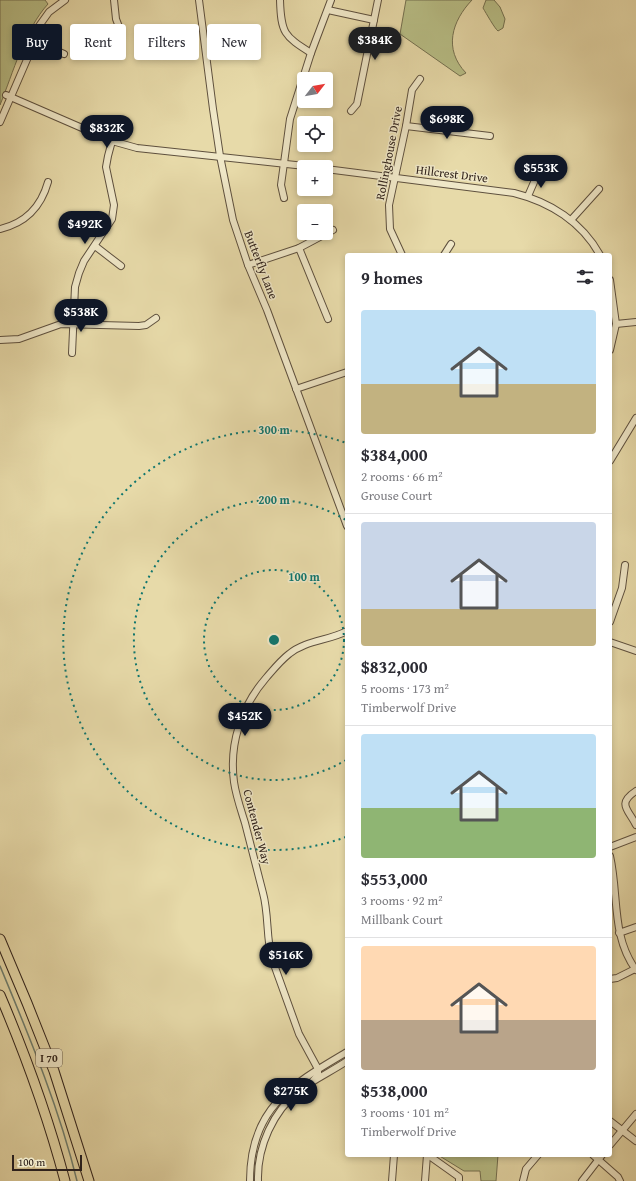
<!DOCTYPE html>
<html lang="en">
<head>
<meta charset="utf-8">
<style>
	body { margin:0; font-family:"Gentium Book Plus",serif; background:#f7f7f7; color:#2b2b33; height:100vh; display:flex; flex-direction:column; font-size:15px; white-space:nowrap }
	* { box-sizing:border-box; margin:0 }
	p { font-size:13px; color:#7c7c81 }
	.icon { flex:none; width:22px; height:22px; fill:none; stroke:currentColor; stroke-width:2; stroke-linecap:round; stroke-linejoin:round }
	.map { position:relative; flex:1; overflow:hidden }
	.panel { position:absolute; left:345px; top:253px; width:267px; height:904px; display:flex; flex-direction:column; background:#fff; border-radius:4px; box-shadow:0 2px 6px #0003 }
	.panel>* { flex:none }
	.hud { position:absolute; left:12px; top:24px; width:273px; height:36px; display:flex; gap:8px }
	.needle { width:26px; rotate:59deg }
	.fabs { position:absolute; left:297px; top:72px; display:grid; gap:8px }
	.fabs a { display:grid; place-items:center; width:36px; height:36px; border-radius:4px; background:#fff; box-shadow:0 2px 6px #0003; font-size:20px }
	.scale { position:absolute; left:12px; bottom:10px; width:70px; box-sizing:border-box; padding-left:4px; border:2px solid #30221b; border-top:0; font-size:11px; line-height:14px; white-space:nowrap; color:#30221b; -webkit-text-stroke:3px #efe7c7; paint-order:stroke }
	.price { position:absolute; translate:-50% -34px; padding:0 9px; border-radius:14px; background:#111827; color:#fff; font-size:13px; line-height:26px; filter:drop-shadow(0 1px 2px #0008) }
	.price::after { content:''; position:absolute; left:50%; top:24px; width:12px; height:9px; margin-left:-6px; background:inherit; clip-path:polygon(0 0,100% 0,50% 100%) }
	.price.selected { background:#222; color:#fff }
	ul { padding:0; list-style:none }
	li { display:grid; align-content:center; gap:8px; height:212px; padding:0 16px }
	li+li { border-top:1px solid #e1e1e2 }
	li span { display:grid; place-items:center; height:124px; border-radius:4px; color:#555 }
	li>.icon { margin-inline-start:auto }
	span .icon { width:72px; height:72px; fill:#fffc; stroke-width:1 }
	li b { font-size:17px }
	h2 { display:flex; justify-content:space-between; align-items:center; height:48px; padding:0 16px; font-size:17px }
	.pill { padding:0 14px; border-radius:4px; background:#fff; box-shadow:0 2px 6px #0003; font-size:14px; line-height:36px }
	.pill.selected { background:#111827; color:#fff }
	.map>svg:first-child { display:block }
	.green { fill:#b8be86; stroke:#747050 }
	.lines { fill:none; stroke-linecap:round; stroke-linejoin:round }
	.stream { stroke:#6e7e6f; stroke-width:1.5 }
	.minor-casing { stroke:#5e503e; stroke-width:8 }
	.highway-casing { stroke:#30221b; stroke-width:11 }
	.minor { stroke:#efe7c7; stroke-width:6 }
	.highway { stroke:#e7daa9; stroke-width:9 }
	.ring { fill:none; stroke:#0f766e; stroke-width:2; stroke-dasharray:2 4 }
	.labels { text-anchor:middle; stroke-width:3; stroke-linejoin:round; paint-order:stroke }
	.shield { fill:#efe7c7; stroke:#695d4f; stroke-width:1 }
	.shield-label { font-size:11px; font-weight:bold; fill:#30221b }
	.street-label { font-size:12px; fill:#30221b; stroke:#efe7c7 }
	.centre { fill:#0f766e; stroke:#efe7c7; stroke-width:2 }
	.ring-label { font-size:12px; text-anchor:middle; font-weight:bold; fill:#0f766e; stroke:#efe7c7; stroke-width:3; stroke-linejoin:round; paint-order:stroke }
</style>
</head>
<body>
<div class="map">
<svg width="636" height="1181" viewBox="0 0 636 1181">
	<rect width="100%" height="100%" fill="#e7daa9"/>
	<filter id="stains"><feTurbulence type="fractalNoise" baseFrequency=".005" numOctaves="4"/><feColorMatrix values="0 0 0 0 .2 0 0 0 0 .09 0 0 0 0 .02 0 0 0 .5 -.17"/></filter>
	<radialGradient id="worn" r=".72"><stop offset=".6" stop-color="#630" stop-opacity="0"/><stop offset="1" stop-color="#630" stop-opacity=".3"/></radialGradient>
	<g class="green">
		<path d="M0,0H45L48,4C25,29 13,73 0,105Z"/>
		<path d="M406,0H472C452,21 443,49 466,73L460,76L400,34Z"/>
		<path d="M486,0H494L500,7L505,19L503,28L498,31C495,29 486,13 483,8Z"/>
		<polygon points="438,1155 498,1155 496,1181 481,1181 480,1171 464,1171"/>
	</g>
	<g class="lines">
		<path class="stream" d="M0,966C29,1036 59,1107 77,1181"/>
		<g class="minor-casing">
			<g id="minor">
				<polyline points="114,0 116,19 121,32"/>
				<polyline points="199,0 213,109 220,156 233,220 248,265 267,310 347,526"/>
				<path d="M280,0C281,33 284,36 311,53"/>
				<polyline points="328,10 374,20"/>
				<polyline points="30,39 64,54"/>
				<polyline points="6,95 112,141 137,148 314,167"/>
				<polyline points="351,111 357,104 378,0"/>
				<polyline points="0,122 35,41 39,26 49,12 65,0"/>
				<polyline points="406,126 490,136"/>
				<path d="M326,169L514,193C550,202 582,222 600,255"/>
				<polyline points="528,196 538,173"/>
				<polyline points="284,198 281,185 290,119 311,53 331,0"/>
				<polyline points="571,220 599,189"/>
				<path d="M0,229C26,223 41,207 48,182"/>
				<polyline points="95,246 121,266"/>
				<polyline points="299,248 328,319"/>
				<polyline points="402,255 390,229 389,205 406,126 412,90 420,79"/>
				<polyline points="444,255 451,244"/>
				<polyline points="248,265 299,248 333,230"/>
				<polyline points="610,280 616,324 610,350"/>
				<polyline points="616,324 636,322"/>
				<polyline points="0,340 19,339 61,324 139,326 146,325 156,318"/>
				<polyline points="72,353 75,287 79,273 84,261 112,219 114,205 106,167 108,156 112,141"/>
				<polyline points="296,389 347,372"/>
				<polyline points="610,461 636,418"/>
				<polyline points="610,622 622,588 625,565"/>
				<polyline points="610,642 636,651"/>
				<path d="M636,791C616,804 629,810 636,825"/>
				<polyline points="610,847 636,837"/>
				<path d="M610,856C619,895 611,936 636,970"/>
				<polyline points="619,933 636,927"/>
				<polyline points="610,979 617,978 635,969"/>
				<path d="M309,1085L318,1075V1069L299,1034L272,959C266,938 269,915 263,893C257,870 251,847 245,823C241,810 236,796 234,782C229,744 241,707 266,678C273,670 280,661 289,654C306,640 328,641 347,631"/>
				<polyline points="610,1121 636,1141"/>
				<polyline points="610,1145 636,1114"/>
				<polyline points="428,1155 459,1177 459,1181"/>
				<polyline points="593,1155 618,1177 620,1181"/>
				<path d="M250,1181C250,1108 291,1085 347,1052"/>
				<path d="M258,1181C257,1147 273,1111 300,1090C315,1079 332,1071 347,1061"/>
				<polyline points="392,1181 394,1155"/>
				<polyline points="425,1181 427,1155"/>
				<polyline points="523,1181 526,1169 538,1155"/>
				<polyline points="582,1181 602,1155"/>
			</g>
		</g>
		<g class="highway-casing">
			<g id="highway">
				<polyline points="0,939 27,1003 54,1071 89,1181"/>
				<path d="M0,995C26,1056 48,1117 65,1181"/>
			</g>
		</g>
		<use href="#minor" class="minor"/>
		<use href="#highway" class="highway"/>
	</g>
	<g class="ring">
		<circle cx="274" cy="640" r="70"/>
		<path d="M346 760A140 140 0 1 1 346 520"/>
		<path d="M346 837A210 210 0 1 1 346 443"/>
	</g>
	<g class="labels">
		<rect class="shield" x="36" y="1049" width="26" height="18" rx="3"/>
		<g class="shield-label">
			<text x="49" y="1062">I 70</text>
		</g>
		<g class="street-label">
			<text transform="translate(389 153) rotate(-79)" y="4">Rollinghouse Drive</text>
			<text transform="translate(452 174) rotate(7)" y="4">Hillcrest Drive</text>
			<text transform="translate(261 265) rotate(69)" y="4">Butterfly Lane</text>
			<text transform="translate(257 827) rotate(75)" y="4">Contender Way</text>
		</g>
	</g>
	<circle cx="274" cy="640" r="6" class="centre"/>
	<g class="ring-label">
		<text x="274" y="434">300 m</text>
		<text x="274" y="504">200 m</text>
		<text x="304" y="581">100 m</text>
	</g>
	<rect width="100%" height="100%" filter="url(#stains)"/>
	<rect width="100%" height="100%" fill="url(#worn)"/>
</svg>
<div class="fabs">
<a><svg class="needle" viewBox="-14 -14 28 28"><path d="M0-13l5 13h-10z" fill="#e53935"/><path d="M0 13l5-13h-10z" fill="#7c7c81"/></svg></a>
<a><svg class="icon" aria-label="locate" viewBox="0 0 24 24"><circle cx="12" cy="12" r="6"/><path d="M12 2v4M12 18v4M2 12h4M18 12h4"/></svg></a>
<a>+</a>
<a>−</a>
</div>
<div class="scale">100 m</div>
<b class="price selected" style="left:375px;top:61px">$384K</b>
<b class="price" style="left:447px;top:140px">$698K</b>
<b class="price" style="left:107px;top:149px">$832K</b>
<b class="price" style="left:541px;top:189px">$553K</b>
<b class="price" style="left:85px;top:245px">$492K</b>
<b class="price" style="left:81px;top:333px">$538K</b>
<b class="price" style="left:245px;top:737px">$452K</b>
<b class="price" style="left:286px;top:976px">$516K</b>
<b class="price" style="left:291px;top:1112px">$275K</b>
<div class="hud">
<a class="pill selected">Buy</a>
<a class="pill">Rent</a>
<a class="pill">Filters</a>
<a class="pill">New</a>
</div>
<section class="panel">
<h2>9 homes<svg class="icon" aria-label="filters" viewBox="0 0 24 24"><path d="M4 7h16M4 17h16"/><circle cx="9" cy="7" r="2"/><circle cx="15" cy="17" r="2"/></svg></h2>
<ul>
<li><span style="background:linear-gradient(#bfe0f5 60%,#c2b280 0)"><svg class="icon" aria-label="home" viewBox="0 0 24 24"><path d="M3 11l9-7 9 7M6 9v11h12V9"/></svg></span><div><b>$384,000</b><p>2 rooms · 66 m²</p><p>Grouse Court</p></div></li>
<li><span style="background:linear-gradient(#c9d6e8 70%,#c2b280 0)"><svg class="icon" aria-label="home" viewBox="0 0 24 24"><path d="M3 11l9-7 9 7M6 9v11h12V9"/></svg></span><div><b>$832,000</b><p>5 rooms · 173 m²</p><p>Timberwolf Drive</p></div></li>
<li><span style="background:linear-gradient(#bfe0f5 60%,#8fb573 0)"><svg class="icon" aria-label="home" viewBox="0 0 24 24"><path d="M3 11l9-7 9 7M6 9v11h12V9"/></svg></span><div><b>$553,000</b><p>3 rooms · 92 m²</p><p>Millbank Court</p></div></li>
<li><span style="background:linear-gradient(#ffd9b3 60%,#b9a48a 0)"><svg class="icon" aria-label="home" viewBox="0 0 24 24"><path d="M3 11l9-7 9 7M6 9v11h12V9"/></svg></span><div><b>$538,000</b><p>3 rooms · 101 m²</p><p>Timberwolf Drive</p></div></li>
</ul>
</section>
</div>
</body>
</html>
